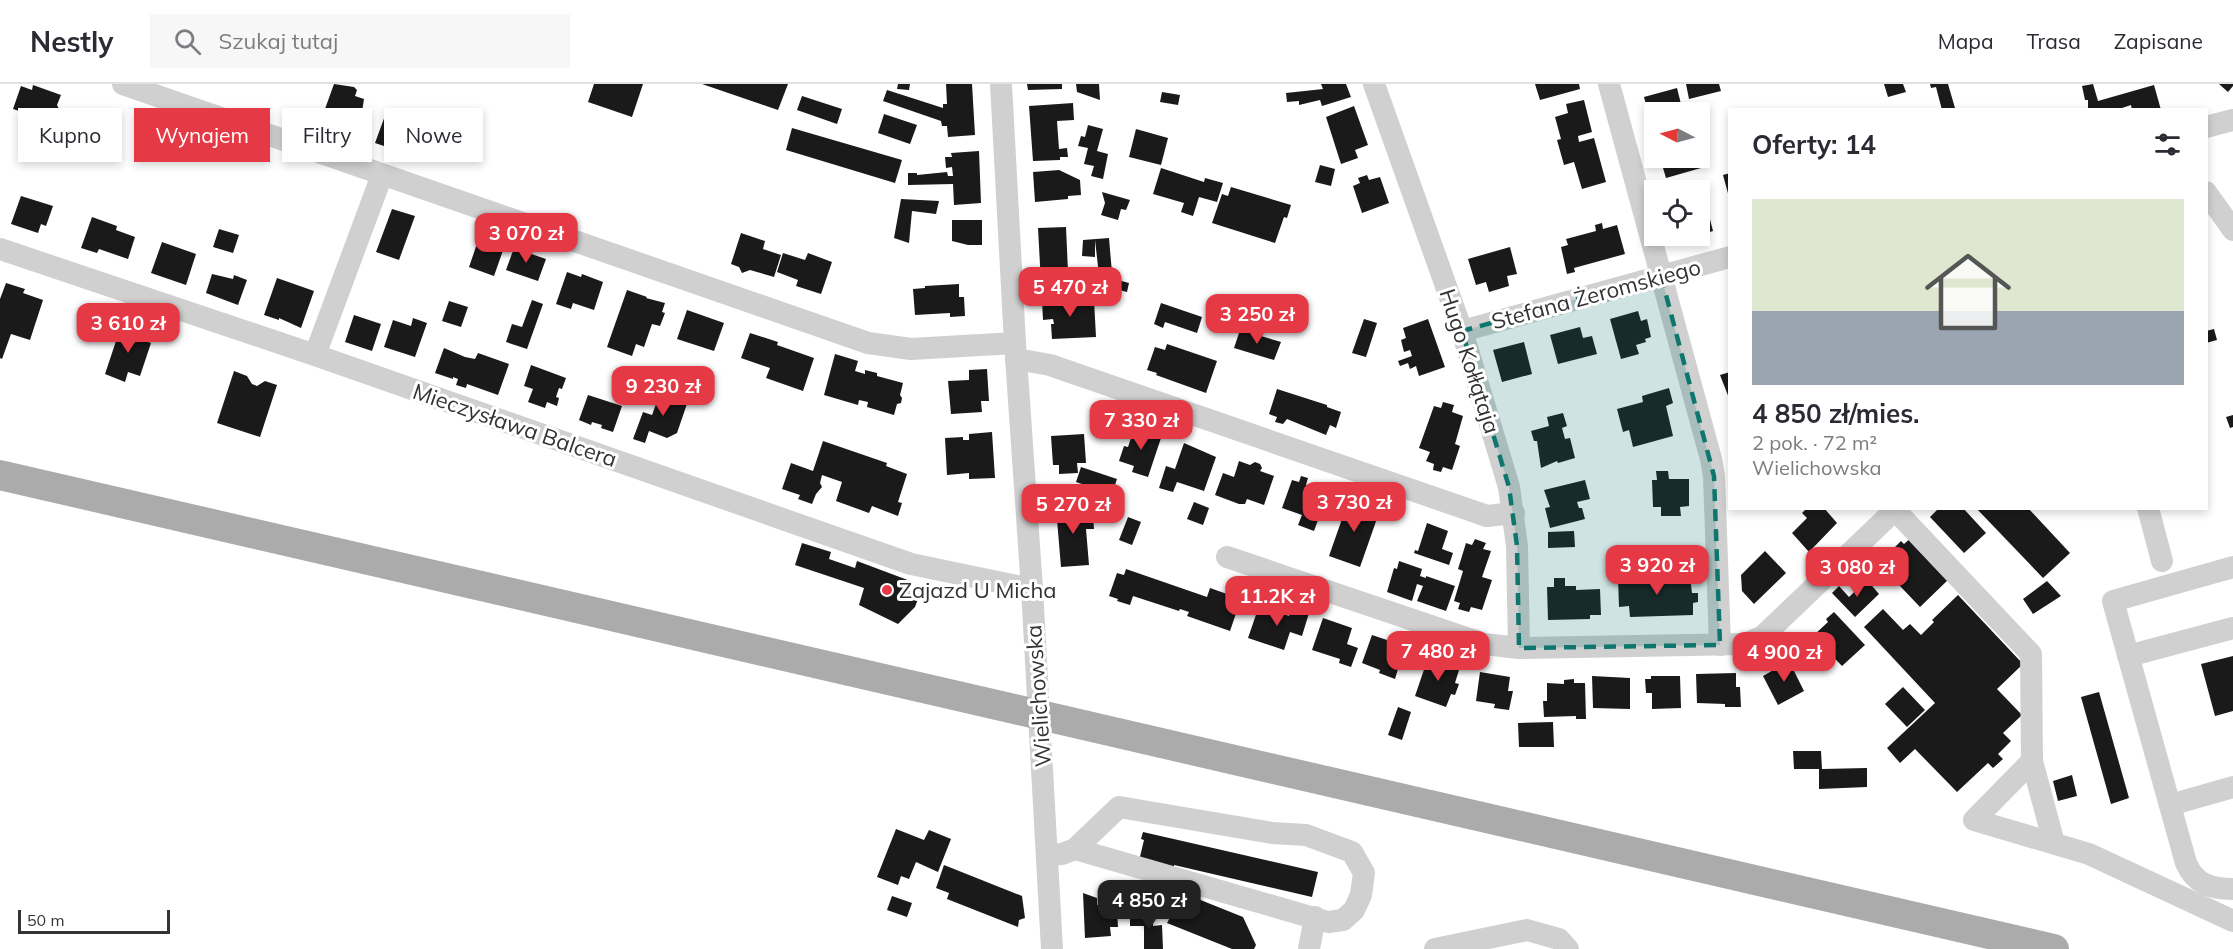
<!DOCTYPE html>
<html lang="pl">
<head>
<meta charset="utf-8">
<style>
	body { margin:0; font-family:Mulish,sans-serif; background:#f7f7f7; color:#2b2b33; height:100vh; display:flex; flex-direction:column; font-size:22px; white-space:nowrap }
	* { box-sizing:border-box; margin:0 }
	p { font-size:20px; color:#7c7c81 }
	.icon { flex:none; width:33px; height:33px; fill:none; stroke:currentColor; stroke-width:2; stroke-linecap:round; stroke-linejoin:round }
	.map { position:relative; flex:1; overflow:hidden }
	.side { position:absolute; left:1728px; top:24px; width:480px; height:402px; display:flex; flex-direction:column; background:#fff; border-radius:0px; box-shadow:0 3px 9px #0003 }
	.side>* { flex:none }
	.guide { position:absolute; left:18px; top:24px; width:570px; height:54px; display:flex; gap:12px }
	.needle { width:39px; rotate:276deg }
	.fabs { position:absolute; left:1644px; top:18px; display:grid; gap:12px }
	.fabs a { display:grid; place-items:center; width:66px; height:66px; border-radius:0px; background:#fff; box-shadow:0 3px 9px #0003; font-size:30px }
	.scale { position:absolute; left:18px; bottom:15px; width:152px; box-sizing:border-box; padding-left:6px; border:3px solid #333; border-top:0; font-size:16px; line-height:21px; white-space:nowrap; color:#333; -webkit-text-stroke:4px #fff; paint-order:stroke }
	.price { position:absolute; translate:-50% -51px; padding:0 14px; border-radius:12px; background:#e63946; color:#fff; font-size:20px; line-height:39px; filter:drop-shadow(0 2px 3px #0008) }
	.price::after { content:''; position:absolute; left:50%; top:36px; width:18px; height:14px; margin-left:-9px; background:inherit; clip-path:polygon(0 0,100% 0,50% 100%) }
	.price.current { background:#222; color:#fff }
	ul { padding:0; list-style:none }
	li { display:grid; align-content:center; gap:12px; height:318px; padding:0 24px }
	li+li { border-top:2px solid #e1e1e2 }
	li span { display:grid; place-items:center; height:186px; border-radius:0px; color:#555 }
	li>.icon { margin-inline-start:auto }
	span .icon { width:108px; height:108px; fill:#fffc; stroke-width:1 }
	li b { font-size:26px }
	h2 { display:flex; justify-content:space-between; align-items:center; height:72px; padding:0 24px; font-size:26px }
	.tag { padding:0 21px; border-radius:0px; background:#fff; box-shadow:0 3px 9px #0003; font-size:21px; line-height:54px }
	.tag.current { background:#e63946; color:#fff }
	header { display:flex; align-items:center; gap:36px; box-sizing:border-box; height:84px; padding:0 30px; background:#fff; border-bottom:2px solid #e1e1e2 }
	header strong { font-size:28px }
	nav { display:flex; gap:33px; margin-inline-start:auto; font-size:21px }
	.search { width:420px; height:54px; background:#f7f7f7; display:flex; align-items:center; gap:15px; box-sizing:border-box; padding:0 21px; border-radius:0px; color:#7c7c81; font-size:22px }
	.map>svg:first-child { display:block }
	.building { fill:#1a1a1a }
	.lines { fill:none; stroke-linecap:round; stroke-linejoin:round }
	.minor { stroke:#d0d0d0; stroke-width:22 }
	.major { stroke:#ababab; stroke-width:30 }
	.marked { fill:#0f766e; fill-opacity:0.2; stroke:#0f766e; stroke-width:4.5; stroke-dasharray:12 8; stroke-linejoin:round }
	.poi-dot { fill:#e63946; stroke:#fff; stroke-width:2 }
	.labels { text-anchor:middle; stroke-width:6; stroke-linejoin:round; paint-order:stroke }
	.street-label { font-size:22px; fill:#333; stroke:#fff }
	.poi-label { font-size:22px; fill:#333; stroke:#fff; text-anchor:start }
</style>
</head>
<body>
<header>
<strong>Nestly</strong>
<div class="search"><svg class="icon" aria-label="search" viewBox="0 0 24 24"><circle cx="10" cy="10" r="6"/><path d="M15 15l6 6"/></svg>Szukaj tutaj</div>
<nav><a>Mapa</a><a>Trasa</a><a>Zapisane</a></nav>
</header>
<div class="map">
<svg width="2233" height="865" viewBox="0 0 2233 865">
	<rect width="100%" height="100%" fill="#fff"/>
	<g class="building">
		<polygon points="334,0 354,3 357,6 355,12 364,15 362,28 359,30 355,39 347,36 345,42 321,36"/>
		<polygon points="594,0 643,0 632,33 588,18"/>
		<polygon points="702,0 788,0 778,26"/>
		<polygon points="898,0 910,0 909,6 897,5"/>
		<polygon points="946,0 972,0 975,51 948,53 947,42 942,42 941,37 883,17 887,6 943,24 943,20 947,20"/>
		<polygon points="1027,0 1062,0 1062,5 1028,6"/>
		<polygon points="1076,0 1099,0 1100,16 1077,8"/>
		<polygon points="1321,0 1346,0 1351,13 1322,22 1320,16 1299,21 1299,17 1287,18 1286,9 1323,5"/>
		<polygon points="1535,0 1579,0 1580,5 1540,16"/>
		<polygon points="1686,0 1719,0 1721,7 1689,15"/>
		<polygon points="1884,0 1903,0 1906,8 1888,13"/>
		<polygon points="1930,0 1948,0 1955,24 1942,26 1936,3 1931,4"/>
		<polygon points="2093,0 2098,17 2154,1 2161,26 2132,26 2131,21 2122,24 2123,26 2088,26 2088,16 2085,16 2082,2"/>
		<polygon points="2219,0 2233,0 2233,2 2228,8"/>
		<polygon points="33,1 61,11 57,21 59,25 57,30 53,32 50,42 23,33 25,29 13,25 21,2 32,6"/>
		<polygon points="1677,4 1683,28 1654,28 1654,52 1644,13"/>
		<polygon points="1162,8 1180,11 1178,21 1160,18"/>
		<polygon points="802,12 842,25 837,40 797,26"/>
		<polygon points="1584,16 1592,48 1578,52 1579,58 1594,54 1606,98 1582,105 1574,78 1564,81 1557,56 1561,55 1555,33 1568,29 1566,20"/>
		<polygon points="1073,19 1074,36 1057,37 1059,65 1067,64 1068,73 1060,73 1060,76 1033,77 1029,22"/>
		<polygon points="1354,22 1368,61 1355,66 1358,74 1341,80 1326,33"/>
		<polygon points="386,29 420,40 408,73 395,68 396,66 375,59"/>
		<polygon points="884,30 917,41 910,60 878,49"/>
		<polygon points="1088,41 1103,45 1097,67 1108,70 1103,95 1091,92 1094,82 1084,80 1088,64 1078,62 1081,52 1085,53"/>
		<polygon points="792,44 902,76 895,99 786,66"/>
		<polygon points="1136,45 1168,54 1161,81 1129,73"/>
		<polygon points="979,67 981,119 954,121 953,100 908,101 908,89 917,89 917,91 947,88 948,92 953,92 952,83 946,84 945,73 952,73 951,69"/>
		<polygon points="1660,74 1699,74 1701,84 1666,94"/>
		<polygon points="1320,81 1335,85 1331,102 1315,98"/>
		<polygon points="1161,84 1204,98 1205,94 1223,99 1217,118 1199,113 1193,132 1181,128 1184,119 1153,110"/>
		<polygon points="1059,86 1080,96 1081,111 1068,112 1068,115 1035,118 1033,88"/>
		<polygon points="1730,89 1730,113 1729,113 1723,91"/>
		<polygon points="1367,91 1369,96 1380,93 1389,119 1362,129 1353,102 1360,99 1358,94"/>
		<polygon points="1231,103 1291,121 1287,134 1284,133 1275,159 1212,139 1222,110 1228,112"/>
		<polygon points="1102,108 1130,116 1126,126 1121,125 1118,136 1101,131 1105,119"/>
		<polygon points="1703,108 1713,147 1700,151 1700,109"/>
		<polygon points="21,112 53,122 46,142 41,140 38,149 11,140"/>
		<polygon points="901,115 939,117 936,130 912,127 909,159 894,154"/>
		<polygon points="392,125 415,132 399,176 376,168"/>
		<polygon points="92,133 117,142 116,146 135,153 128,175 99,165 97,169 81,164"/>
		<polygon points="952,136 982,136 982,161 968,161 952,157"/>
		<polygon points="1602,139 1603,145 1617,141 1625,170 1574,184 1575,188 1567,190 1561,163 1568,161 1566,155 1596,147 1595,141"/>
		<polygon points="1066,143 1068,188 1075,187 1076,197 1041,199 1038,144"/>
		<polygon points="219,145 239,151 233,169 213,163"/>
		<polygon points="490,149 496,151 495,154 506,158 494,192 469,183 480,151 488,153"/>
		<polygon points="741,149 765,157 763,165 781,171 774,193 750,186 742,189 739,183 731,180"/>
		<polygon points="1109,154 1112,189 1099,191 1095,156 1095,173 1082,172 1083,156"/>
		<polygon points="162,158 196,170 186,201 151,189"/>
		<polygon points="1510,163 1517,190 1507,192 1509,202 1489,208 1486,198 1476,201 1468,175"/>
		<polygon points="514,164 546,175 538,197 506,186"/>
		<polygon points="783,169 805,176 808,169 832,178 821,210 796,202 798,196 777,188"/>
		<polygon points="567,188 581,193 582,190 603,198 594,226 573,219 571,225 556,220"/>
		<polygon points="212,190 233,195 234,191 247,196 238,221 206,209"/>
		<polygon points="277,194 314,207 301,244 279,234 279,236 264,231"/>
		<polygon points="1110,194 1129,199 1127,208 1107,203"/>
		<polygon points="6,199 25,205 23,209 43,216 30,256 11,250 2,275 0,274 0,215"/>
		<polygon points="959,200 959,213 964,213 965,232 950,233 950,229 915,231 913,205 925,204 925,202"/>
		<polygon points="627,206 647,213 646,214 665,219 662,228 665,229 660,242 652,240 644,263 636,260 632,272 607,263"/>
		<polygon points="1070,214 1070,218 1094,216 1096,253 1052,255 1051,240 1054,240 1053,235 1043,236 1042,216"/>
		<polygon points="532,216 543,220 527,265 506,258 512,240 522,243"/>
		<polygon points="449,217 468,223 461,243 442,237"/>
		<polygon points="1161,219 1202,233 1197,249 1165,238 1163,244 1154,240"/>
		<polygon points="687,226 724,239 714,267 677,255"/>
		<polygon points="1638,227 1641,237 1647,235 1651,253 1645,255 1646,258 1636,261 1639,270 1621,275 1610,235"/>
		<polygon points="354,231 381,240 372,267 345,258"/>
		<polygon points="413,234 427,239 415,273 384,263 393,236 411,242"/>
		<polygon points="1364,235 1377,239 1366,273 1352,269"/>
		<polygon points="1428,235 1445,283 1419,292 1416,282 1410,285 1408,279 1400,282 1398,277 1412,272 1410,266 1404,268 1401,256 1406,254 1403,244"/>
		<polygon points="122,239 139,245 138,249 143,251 142,256 151,259 140,292 128,288 125,298 105,290"/>
		<polygon points="1580,243 1583,254 1592,252 1597,270 1558,280 1550,251"/>
		<polygon points="2214,245 2217,256 2206,259 2206,247"/>
		<polygon points="1240,246 1281,258 1274,276 1234,264"/>
		<polygon points="750,249 778,258 777,261 814,274 803,307 766,294 770,284 741,274"/>
		<polygon points="1524,258 1532,290 1502,298 1493,266"/>
		<polygon points="1167,260 1217,277 1206,309 1156,291 1157,289 1147,286 1155,263 1165,266"/>
		<polygon points="444,264 465,273 475,275 478,269 509,280 498,311 467,300 466,304 456,301 458,295 453,293 453,295 435,289"/>
		<polygon points="835,270 858,277 855,287 865,290 865,286 877,289 877,292 903,299 900,311 902,314 901,319 897,320 894,331 867,323 868,318 859,316 858,321 824,311"/>
		<polygon points="531,281 566,294 562,305 559,304 556,313 559,314 557,322 547,318 545,324 528,318 533,305 524,302"/>
		<polygon points="987,285 989,317 981,317 982,328 951,330 948,297 969,296 969,286"/>
		<polygon points="234,287 247,292 252,300 257,302 265,297 277,301 260,353 217,339"/>
		<polygon points="1730,288 1730,314 1729,314 1720,291"/>
		<polygon points="662,304 689,314 677,349 667,354 649,347 645,359 633,355 643,328 652,331"/>
		<polygon points="1669,304 1673,319 1666,322 1673,352 1633,363 1629,346 1623,348 1617,325 1643,318 1642,312"/>
		<polygon points="1277,305 1327,321 1327,323 1341,328 1336,344 1330,341 1326,351 1287,335 1283,340 1275,338 1277,333 1269,330"/>
		<polygon points="588,311 622,322 613,348 601,344 602,341 592,338 591,341 579,336"/>
		<polygon points="1443,318 1454,321 1452,328 1463,332 1455,360 1460,362 1452,386 1443,383 1441,388 1433,386 1434,380 1426,377 1430,368 1419,364 1434,322 1441,324"/>
		<polygon points="1563,329 1567,342 1562,344 1565,355 1570,354 1575,374 1558,379 1557,377 1541,384 1537,357 1534,357 1531,347 1549,342 1547,333"/>
		<polygon points="2233,331 2233,343 2230,344 2226,333"/>
		<polygon points="1135,342 1162,351 1148,393 1132,388 1134,382 1119,377 1124,362 1128,363"/>
		<polygon points="992,348 995,394 969,395 969,389 947,391 945,354 963,353 963,356 969,356 969,350"/>
		<polygon points="1084,350 1086,379 1077,379 1078,389 1059,390 1059,381 1053,381 1051,352"/>
		<polygon points="823,357 887,379 886,382 907,390 898,418 902,419 898,432 872,422 869,429 836,417 842,398 822,391 820,399 822,403 816,410 812,420 798,415 800,411 782,405 791,379 813,387"/>
		<polygon points="1184,359 1216,373 1204,407 1177,398 1173,408 1159,404 1166,382 1175,385"/>
		<polygon points="1239,377 1250,381 1255,378 1260,380 1262,384 1260,387 1274,392 1264,421 1247,415 1245,420 1239,420 1215,411 1223,389 1234,393"/>
		<polygon points="1081,383 1117,395 1112,410 1076,398"/>
		<polygon points="1656,387 1668,387 1669,395 1689,395 1689,422 1680,423 1681,432 1661,432 1661,423 1653,423 1652,396 1657,396"/>
		<polygon points="1301,392 1308,394 1306,401 1324,407 1314,434 1318,436 1314,447 1298,441 1302,431 1282,424 1292,396 1299,398"/>
		<polygon points="1585,396 1590,415 1577,418 1579,424 1582,424 1585,435 1550,444 1545,424 1550,423 1544,406"/>
		<polygon points="1349,415 1380,426 1360,483 1329,472"/>
		<polygon points="1194,418 1209,424 1203,441 1187,435"/>
		<polygon points="1084,421 1085,433 1093,432 1094,445 1086,445 1089,481 1061,483 1056,424"/>
		<polygon points="1807,424 1824,424 1837,439 1809,468 1792,449 1807,434 1802,429"/>
		<polygon points="1939,424 1963,424 1986,449 1964,469 1930,433"/>
		<polygon points="1976,424 2028,424 2070,469 2043,494"/>
		<polygon points="1128,433 1141,438 1132,461 1119,456"/>
		<polygon points="1427,439 1448,447 1442,465 1453,469 1449,481 1414,469 1415,466 1418,467"/>
		<polygon points="1574,447 1575,463 1548,464 1548,448"/>
		<polygon points="1912,453 1950,494 1920,523 1881,482 1897,467 1894,464 1901,457 1904,460"/>
		<polygon points="1475,455 1486,459 1483,465 1491,467 1482,493 1492,496 1482,526 1471,523 1469,528 1458,525 1460,519 1454,517 1463,487 1458,485 1466,459 1472,461"/>
		<polygon points="802,459 831,468 829,475 855,484 857,477 913,498 909,509 918,515 915,523 898,540 859,521 864,504 795,481"/>
		<polygon points="1765,467 1786,489 1754,520 1742,507 1741,491"/>
		<polygon points="1399,477 1422,485 1420,492 1426,494 1426,492 1455,502 1446,527 1417,517 1423,502 1417,500 1412,517 1387,508 1394,484 1397,485"/>
		<polygon points="1126,485 1207,513 1210,504 1241,515 1230,547 1187,532 1189,528 1180,525 1179,527 1133,512 1130,521 1117,517 1118,515 1109,512 1117,489 1124,491"/>
		<polygon points="1690,492 1692,509 1698,509 1698,518 1693,519 1693,531 1630,533 1629,522 1619,523 1618,494"/>
		<polygon points="1554,494 1565,494 1565,502 1576,502 1576,506 1600,505 1601,531 1590,531 1590,535 1548,536 1547,503 1554,503"/>
		<polygon points="1867,496 1879,510 1855,533 1832,509 1839,502 1849,513"/>
		<polygon points="2047,497 2061,512 2033,530 2023,515"/>
		<polygon points="1958,511 2023,580 1997,605 2022,631 2003,649 2011,657 1998,670 2003,675 1993,684 1988,679 1957,708 1915,665 1900,679 1887,664 1935,619 1864,543 1883,525 1903,546 1910,540 1921,551 1934,538 1932,536"/>
		<polygon points="1259,522 1289,532 1292,524 1309,529 1302,552 1290,548 1284,566 1248,554"/>
		<polygon points="1834,528 1865,561 1842,582 1813,552 1828,538 1826,535"/>
		<polygon points="1323,534 1352,544 1347,560 1358,564 1351,583 1339,579 1340,575 1312,566"/>
		<polygon points="1372,551 1405,562 1395,595 1379,589 1380,586 1362,579"/>
		<polygon points="1429,571 1441,576 1440,579 1459,586 1455,599 1459,600 1455,611 1451,610 1446,623 1415,612"/>
		<polygon points="2233,572 2233,627 2215,632 2201,580"/>
		<polygon points="1789,577 1804,607 1778,621 1763,592"/>
		<polygon points="1480,588 1510,593 1508,607 1513,607 1509,626 1494,624 1495,620 1476,617"/>
		<polygon points="1736,589 1736,603 1740,603 1741,623 1725,623 1725,620 1697,619 1696,590"/>
		<polygon points="1592,592 1630,594 1630,625 1593,624"/>
		<polygon points="1651,592 1680,592 1681,624 1652,625 1652,609 1646,609 1645,595 1651,595"/>
		<polygon points="1574,595 1574,599 1585,599 1586,635 1576,635 1576,632 1544,633 1543,617 1547,617 1547,599 1564,600 1564,596"/>
		<polygon points="1903,603 1925,626 1907,643 1885,620"/>
		<polygon points="2099,608 2129,714 2111,720 2081,613"/>
		<polygon points="1398,623 1411,628 1402,656 1388,651"/>
		<polygon points="1553,638 1554,663 1519,663 1518,639"/>
		<polygon points="1793,667 1821,667 1822,685 1867,684 1867,703 1819,705 1819,685 1794,685"/>
		<polygon points="2072,691 2077,712 2058,717 2053,697"/>
		<polygon points="896,745 924,756 929,746 951,755 938,788 916,778 909,795 901,792 898,801 877,793"/>
		<polygon points="1143,748 1318,788 1312,813 1174,781 1174,785 1139,777 1144,756 1141,755"/>
		<polygon points="944,781 1022,812 1025,834 1019,836 1018,843 947,815 949,809 936,804"/>
		<polygon points="1083,809 1097,814 1097,821 1108,821 1109,828 1117,827 1118,843 1110,843 1111,852 1085,854"/>
		<polygon points="892,812 912,819 907,833 887,826"/>
		<polygon points="1198,815 1243,833 1256,861 1254,865 1232,865 1167,839 1173,828"/>
		<polygon points="1130,830 1140,830 1153,835 1153,842 1162,841 1163,865 1144,865 1144,842 1130,842"/>
	</g>
	<g class="lines">
		<g class="minor">
			<polyline points="123,0 868,259 911,265 1015,259"/>
			<polyline points="1001,0 1015,259 1032,505 1052,865"/>
			<polyline points="1374,0 1462,247 1509,403 1517,462 1519,564"/>
			<polyline points="1609,0 1711,375 1714,392 1720,561"/>
			<polyline points="2206,43 2233,36"/>
			<polyline points="2206,108 2233,146"/>
			<polyline points="0,165 315,271 911,480 1032,505"/>
			<polyline points="1462,247 1730,173"/>
			<polyline points="315,271 382,91"/>
			<polyline points="1016,277 1028,277 1050,281 1487,432 1514,429"/>
			<polyline points="2148,424 2162,477"/>
			<polyline points="1895,426 2031,570 2032,677 1974,736 2089,770 2233,837"/>
			<polyline points="1227,473 1484,560 1519,564 1745,560 1763,552 1897,424"/>
			<path d="M2233,483L2113,517L2186,779C2195,800 2211,805 2233,805"/>
			<polyline points="2128,572 2233,544"/>
			<polyline points="2032,677 2054,759"/>
			<polyline points="2170,721 2233,703"/>
			<polyline points="1047,771 1062,770 1075,765 1119,723 1272,749 1306,751 1352,768 1364,789 1361,811 1354,826 1343,836 1328,838 1075,765"/>
			<polyline points="1309,865 1315,833"/>
			<polyline points="1435,865 1527,846 1559,855 1568,865"/>
		</g>
		<polyline class="major" points="0,391 2054,865"/>
	</g>
	<path class="marked" d="M1661,192L1714,392L1720,561L1519,564L1517,462L1509,403L1462,247Z"/>
	<circle class="poi-dot" cx="887" cy="506" r="6"/>
	<g class="labels">
		<g class="street-label">
			<text transform="translate(1596 210) rotate(-15)" y="8">Stefana Żeromskiego</text>
			<text transform="translate(1470 277) rotate(72)" y="8">Hugo Kołłątaja</text>
			<text transform="translate(515 341) rotate(19)" y="8">Mieczysława Balcera</text>
			<text transform="translate(1038 612) rotate(-94)" y="8">Wielichowska</text>
		</g>
		<g class="poi-label">
			<text x="899" y="514">Zajazd U Micha</text>
		</g>
	</g>
</svg>
<div class="fabs">
<a><svg class="needle" viewBox="-14 -14 28 28"><path d="M0-13l5 13h-10z" fill="#e53935"/><path d="M0 13l5-13h-10z" fill="#7c7c81"/></svg></a>
<a><svg class="icon" aria-label="locate" viewBox="0 0 24 24"><circle cx="12" cy="12" r="6"/><path d="M12 2v4M12 18v4M2 12h4M18 12h4"/></svg></a>
</div>
<div class="scale">50 m</div>
<b class="price" style="left:526px;top:180px">3 070 zł</b>
<b class="price" style="left:1070px;top:234px">5 470 zł</b>
<b class="price" style="left:1257px;top:261px">3 250 zł</b>
<b class="price" style="left:128px;top:270px">3 610 zł</b>
<b class="price" style="left:663px;top:333px">9 230 zł</b>
<b class="price" style="left:1141px;top:367px">7 330 zł</b>
<b class="price" style="left:1354px;top:449px">3 730 zł</b>
<b class="price" style="left:1073px;top:451px">5 270 zł</b>
<b class="price" style="left:1657px;top:512px">3 920 zł</b>
<b class="price" style="left:1857px;top:514px">3 080 zł</b>
<b class="price" style="left:1277px;top:543px">11.2K zł</b>
<b class="price" style="left:1438px;top:598px">7 480 zł</b>
<b class="price" style="left:1784px;top:599px">4 900 zł</b>
<b class="price current" style="left:1149px;top:847px">4 850 zł</b>
<div class="guide">
<a class="tag">Kupno</a>
<a class="tag current">Wynajem</a>
<a class="tag">Filtry</a>
<a class="tag">Nowe</a>
</div>
<section class="side">
<h2>Oferty: 14<svg class="icon" aria-label="filters" viewBox="0 0 24 24"><path d="M4 7h16M4 17h16"/><circle cx="9" cy="7" r="2"/><circle cx="15" cy="17" r="2"/></svg></h2>
<ul>
<li><span style="background:linear-gradient(#dfe7d0 60%,#9aa5b1 0)"><svg class="icon" aria-label="home" viewBox="0 0 24 24"><path d="M3 11l9-7 9 7M6 9v11h12V9"/></svg></span><div><b>4 850 zł/mies.</b><p>2 pok. · 72 m²</p><p>Wielichowska</p></div></li>
</ul>
</section>
</div>
</body>
</html>
